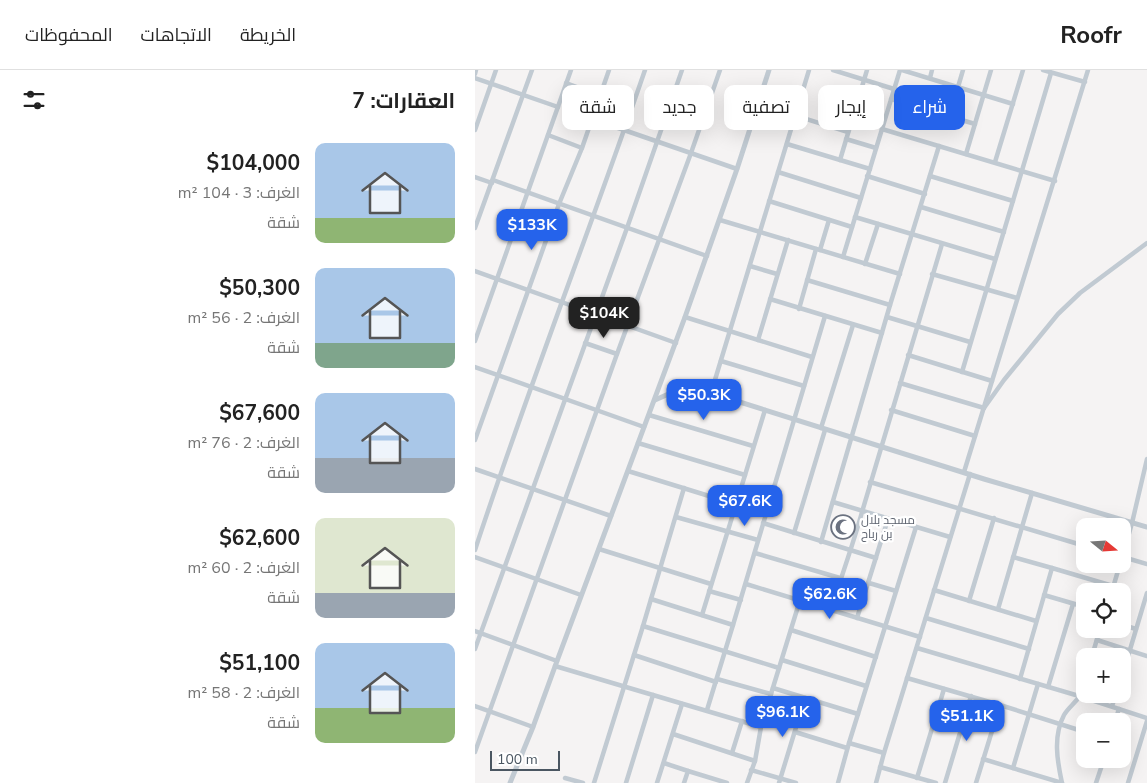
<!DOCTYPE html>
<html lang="ar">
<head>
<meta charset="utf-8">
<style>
	body { margin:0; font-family:"Nunito Sans",Cairo,sans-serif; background:#f6f6f6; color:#222; direction:rtl; height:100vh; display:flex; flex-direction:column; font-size:19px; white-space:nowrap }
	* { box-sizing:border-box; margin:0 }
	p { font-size:16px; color:#767676 }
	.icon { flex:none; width:28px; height:28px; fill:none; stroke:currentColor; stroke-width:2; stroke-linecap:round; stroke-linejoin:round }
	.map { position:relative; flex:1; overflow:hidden; direction:ltr }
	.sheet { display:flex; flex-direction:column; background:#fff; width:475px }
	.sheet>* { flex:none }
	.hud { position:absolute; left:15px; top:15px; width:475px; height:45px; direction:rtl; display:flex; gap:10px }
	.needle { width:32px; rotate:108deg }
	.controls { position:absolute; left:601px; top:448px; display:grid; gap:10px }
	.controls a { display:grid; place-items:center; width:55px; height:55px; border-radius:10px; background:#fff; box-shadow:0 5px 20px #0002; font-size:25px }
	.scale { position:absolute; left:15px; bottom:12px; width:70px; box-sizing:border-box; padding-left:5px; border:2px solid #4a5661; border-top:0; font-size:14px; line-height:18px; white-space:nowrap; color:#4a5661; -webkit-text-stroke:4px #fff; paint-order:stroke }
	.price { position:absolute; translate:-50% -42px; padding:0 11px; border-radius:10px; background:#2563eb; color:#fff; font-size:16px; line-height:32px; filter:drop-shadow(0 1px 2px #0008) }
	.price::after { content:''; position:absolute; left:50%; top:30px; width:15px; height:11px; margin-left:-8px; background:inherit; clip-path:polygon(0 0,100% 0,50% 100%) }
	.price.selected { background:#222; color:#fff }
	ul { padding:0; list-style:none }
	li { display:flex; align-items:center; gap:15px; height:125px; padding:0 20px }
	li span { display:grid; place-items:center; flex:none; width:140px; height:100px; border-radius:10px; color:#555 }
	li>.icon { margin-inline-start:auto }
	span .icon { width:60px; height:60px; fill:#fffc; stroke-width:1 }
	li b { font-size:21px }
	h2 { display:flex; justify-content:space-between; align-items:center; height:60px; padding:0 20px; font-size:21px }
	.chip { padding:0 18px; border-radius:10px; background:#fff; box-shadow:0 5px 20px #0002; font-size:18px; line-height:45px }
	.chip.selected { background:#2563eb; color:#fff }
	header { display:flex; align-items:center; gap:30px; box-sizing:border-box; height:70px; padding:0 25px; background:#fff; border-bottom:1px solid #e0e0e0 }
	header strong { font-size:24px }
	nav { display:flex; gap:28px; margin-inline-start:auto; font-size:18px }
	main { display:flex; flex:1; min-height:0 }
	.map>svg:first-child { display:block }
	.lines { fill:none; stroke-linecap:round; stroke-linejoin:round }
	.minor { stroke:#c1cad2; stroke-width:4.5 }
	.tertiary { stroke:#c1cad2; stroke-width:5 }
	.labels { text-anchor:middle; stroke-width:4.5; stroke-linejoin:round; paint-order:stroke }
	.worship-label { font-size:12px; fill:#5b616d; stroke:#fff; text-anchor:start }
</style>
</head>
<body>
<header>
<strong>Roofr</strong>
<nav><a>الخريطة</a><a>الاتجاهات</a><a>المحفوظات</a></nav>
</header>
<main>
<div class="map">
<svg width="672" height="713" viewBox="0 0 672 713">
	<rect width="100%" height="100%" fill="#f5f3f3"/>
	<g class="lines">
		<g class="minor">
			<polyline points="358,0 419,19"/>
			<polyline points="427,0 538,34"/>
			<polyline points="568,0 610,12"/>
			<polyline points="0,4 1,0"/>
			<polyline points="0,8 83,37"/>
			<polyline points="455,8 457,0"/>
			<polyline points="91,13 126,26"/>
			<polyline points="483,17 488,0"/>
			<polyline points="416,29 500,54"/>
			<polyline points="283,34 373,62"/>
			<polyline points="117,49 262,99"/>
			<polyline points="407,59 580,111"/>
			<polyline points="0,60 21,0"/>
			<polyline points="73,65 107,78"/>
			<polyline points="371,69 401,78"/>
			<polyline points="312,74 395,99"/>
			<polyline points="491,84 516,0"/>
			<polyline points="365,90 392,0"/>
			<polyline points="520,92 548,0"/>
			<polyline points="303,102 386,128"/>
			<polyline points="392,106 450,124"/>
			<polyline points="455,106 538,131"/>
			<polyline points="0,107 17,113"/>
			<polyline points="18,110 232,186"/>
			<polyline points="294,131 377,157"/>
			<polyline points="446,137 529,162"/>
			<polyline points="380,147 520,189"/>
			<polyline points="245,150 425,204"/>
			<polyline points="0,158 57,0"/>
			<polyline points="345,180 354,150"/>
			<polyline points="368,187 425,0"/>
			<polyline points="390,194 403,154"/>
			<polyline points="275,196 302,204"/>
			<polyline points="0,201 201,273"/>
			<polyline points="457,204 542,228"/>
			<polyline points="332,210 415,235"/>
			<polyline points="295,229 407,263"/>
			<polyline points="324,239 341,179"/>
			<polyline points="210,247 337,287"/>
			<polyline points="412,247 495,272"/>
			<polyline points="283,270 313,170"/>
			<polyline points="0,271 96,0"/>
			<polyline points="110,273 142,284"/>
			<polyline points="433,285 517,311 489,402"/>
			<polyline points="246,291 329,316"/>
			<polyline points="0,297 169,357"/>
			<polyline points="487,302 576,3"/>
			<polyline points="517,311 613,0"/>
			<polyline points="425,313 509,338"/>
			<polyline points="236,323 334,0"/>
			<polyline points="509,338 529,310 583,244 605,223 672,173"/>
			<polyline points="416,340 500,366"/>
			<polyline points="174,345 278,376"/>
			<polyline points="346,358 378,255"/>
			<polyline points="0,370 84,134 107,78 134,0"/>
			<polyline points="163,373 270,405"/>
			<polyline points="0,399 136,446"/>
			<polyline points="153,401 260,434"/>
			<polyline points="395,412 610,476"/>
			<polyline points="358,432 475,467"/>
			<polyline points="201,447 283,470"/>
			<polyline points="288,453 401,488"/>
			<polyline points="319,463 350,360"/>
			<polyline points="346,472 415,235 464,76"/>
			<polyline points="124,479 236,514"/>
			<path d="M0,480C53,318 115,160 170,0"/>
			<polyline points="280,483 365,508"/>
			<polyline points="648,485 657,453 672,389"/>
			<polyline points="0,487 106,525"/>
			<polyline points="538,487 577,498"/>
			<polyline points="648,487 672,494"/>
			<polyline points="394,513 421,521"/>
			<polyline points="271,514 445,567"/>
			<polyline points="459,520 561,551"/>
			<polyline points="234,521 266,530"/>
			<polyline points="637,521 645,494"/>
			<polyline points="569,525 610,537"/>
			<polyline points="176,529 258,555"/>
			<polyline points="494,531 519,448"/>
			<polyline points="523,539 557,423"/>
			<path d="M356,540C366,507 378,475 387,442C414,353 440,263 467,174"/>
			<polyline points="227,545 290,340"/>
			<polyline points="382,548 413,449"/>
			<polyline points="451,548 554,579"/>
			<polyline points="648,555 661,559"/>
			<polyline points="168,556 304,598"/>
			<polyline points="316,560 401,587"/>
			<polyline points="0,561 82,591"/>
			<polyline points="622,570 672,586"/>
			<polyline points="442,578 604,626 672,648"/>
			<polyline points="0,579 152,158 207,0"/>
			<polyline points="159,585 241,612"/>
			<polyline points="617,586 625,559"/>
			<polyline points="307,590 391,616"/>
			<polyline points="80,596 286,657"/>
			<polyline points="648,603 672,523"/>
			<polyline points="432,608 525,635 610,662"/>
			<polyline points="242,609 296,624"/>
			<polyline points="545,609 577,498 638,516"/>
			<polyline points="573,617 598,534"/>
			<polyline points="298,618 383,644"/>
			<polyline points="0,636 58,657"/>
			<polyline points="637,636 641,624"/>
			<polyline points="232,640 258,555 350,246"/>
			<polyline points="640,651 644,639"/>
			<polyline points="320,662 372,678"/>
			<polyline points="198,664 280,691"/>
			<polyline points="374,673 409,683"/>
			<polyline points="0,682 142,284 216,83 245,0"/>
			<polyline points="257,683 267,651"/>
			<polyline points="508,689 587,713"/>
			<polyline points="189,693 213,701 209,713"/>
			<polyline points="405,697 461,713"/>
			<polyline points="538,698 563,614"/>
			<polyline points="276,700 321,713"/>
			<polyline points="213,701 252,713"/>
			<polyline points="90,708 108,713"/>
			<polyline points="442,708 469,619"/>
			<polyline points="119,713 168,556 209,418"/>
			<polyline points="151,713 178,625"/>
			<polyline points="182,713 207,634"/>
			<polyline points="272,713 280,691 286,657 296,624 325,530"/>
			<polyline points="304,713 330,628"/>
			<polyline points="363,713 374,673 441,457"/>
			<polyline points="401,713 409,683 495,404"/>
			<polyline points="470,713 496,626"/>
			<polyline points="501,713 525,635"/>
			<path d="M587,713C582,690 578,666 589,645C593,638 600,633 604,627C607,622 608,614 610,608"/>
			<polyline points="621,713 629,689"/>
			<polyline points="653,713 672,651"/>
		</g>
		<g class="tertiary">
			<polyline points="180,330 207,318 217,317 509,409 672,457"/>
			<polyline points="35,713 58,657 82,591 210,247 262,99 294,0"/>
		</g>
	</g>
	<defs>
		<g id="mosque-ring" transform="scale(1.25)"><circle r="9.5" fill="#fff" stroke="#6b7280" stroke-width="1.5"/><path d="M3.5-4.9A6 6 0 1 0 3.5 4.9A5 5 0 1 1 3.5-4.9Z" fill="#6b7280"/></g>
	</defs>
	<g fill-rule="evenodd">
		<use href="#mosque-ring" x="368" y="457"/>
	</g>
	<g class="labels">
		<g class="worship-label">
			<text x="386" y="454">مسجد بلال<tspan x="386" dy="14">بن رباح</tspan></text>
		</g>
	</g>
</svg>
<div class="controls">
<a><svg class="needle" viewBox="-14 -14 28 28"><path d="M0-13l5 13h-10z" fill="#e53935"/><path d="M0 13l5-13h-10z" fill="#767676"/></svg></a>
<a><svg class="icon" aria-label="locate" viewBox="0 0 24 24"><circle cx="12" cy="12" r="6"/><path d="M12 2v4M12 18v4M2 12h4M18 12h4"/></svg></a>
<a>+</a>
<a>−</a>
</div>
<div class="scale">100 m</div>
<b class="price" style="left:57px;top:181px">$133K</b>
<b class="price selected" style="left:129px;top:269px">$104K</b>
<b class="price" style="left:229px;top:351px">$50.3K</b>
<b class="price" style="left:270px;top:457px">$67.6K</b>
<b class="price" style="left:355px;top:550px">$62.6K</b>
<b class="price" style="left:308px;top:668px">$96.1K</b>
<b class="price" style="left:492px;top:672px">$51.1K</b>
<div class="hud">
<a class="chip selected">شراء</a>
<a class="chip">إيجار</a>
<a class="chip">تصفية</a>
<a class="chip">جديد</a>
<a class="chip">شقة</a>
</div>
</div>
<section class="sheet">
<h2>العقارات: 7<svg class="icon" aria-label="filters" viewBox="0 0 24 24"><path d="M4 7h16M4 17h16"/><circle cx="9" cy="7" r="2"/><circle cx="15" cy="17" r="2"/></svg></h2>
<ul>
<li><span style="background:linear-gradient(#a9c7e8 75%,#8fb573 0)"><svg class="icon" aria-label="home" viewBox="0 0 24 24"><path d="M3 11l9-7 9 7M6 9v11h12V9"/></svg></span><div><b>$104,000</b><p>الغرف: 3 · 104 m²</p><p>شقة</p></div></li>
<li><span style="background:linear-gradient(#a9c7e8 75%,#7fa58c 0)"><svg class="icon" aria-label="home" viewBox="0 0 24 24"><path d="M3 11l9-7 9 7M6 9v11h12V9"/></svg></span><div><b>$50,300</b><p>الغرف: 2 · 56 m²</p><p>شقة</p></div></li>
<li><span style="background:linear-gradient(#a9c7e8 65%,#9aa5b1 0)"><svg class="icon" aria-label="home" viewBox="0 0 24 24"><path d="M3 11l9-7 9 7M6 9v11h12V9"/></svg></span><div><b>$67,600</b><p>الغرف: 2 · 76 m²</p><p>شقة</p></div></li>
<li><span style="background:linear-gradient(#dfe7d0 75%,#9aa5b1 0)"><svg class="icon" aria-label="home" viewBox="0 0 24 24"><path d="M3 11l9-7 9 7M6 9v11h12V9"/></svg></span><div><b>$62,600</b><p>الغرف: 2 · 60 m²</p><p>شقة</p></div></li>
<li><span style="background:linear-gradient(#a9c7e8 65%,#8fb573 0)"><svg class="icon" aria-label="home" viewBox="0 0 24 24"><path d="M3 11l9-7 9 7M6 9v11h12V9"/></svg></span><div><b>$51,100</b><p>الغرف: 2 · 58 m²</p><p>شقة</p></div></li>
</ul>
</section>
</main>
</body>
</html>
